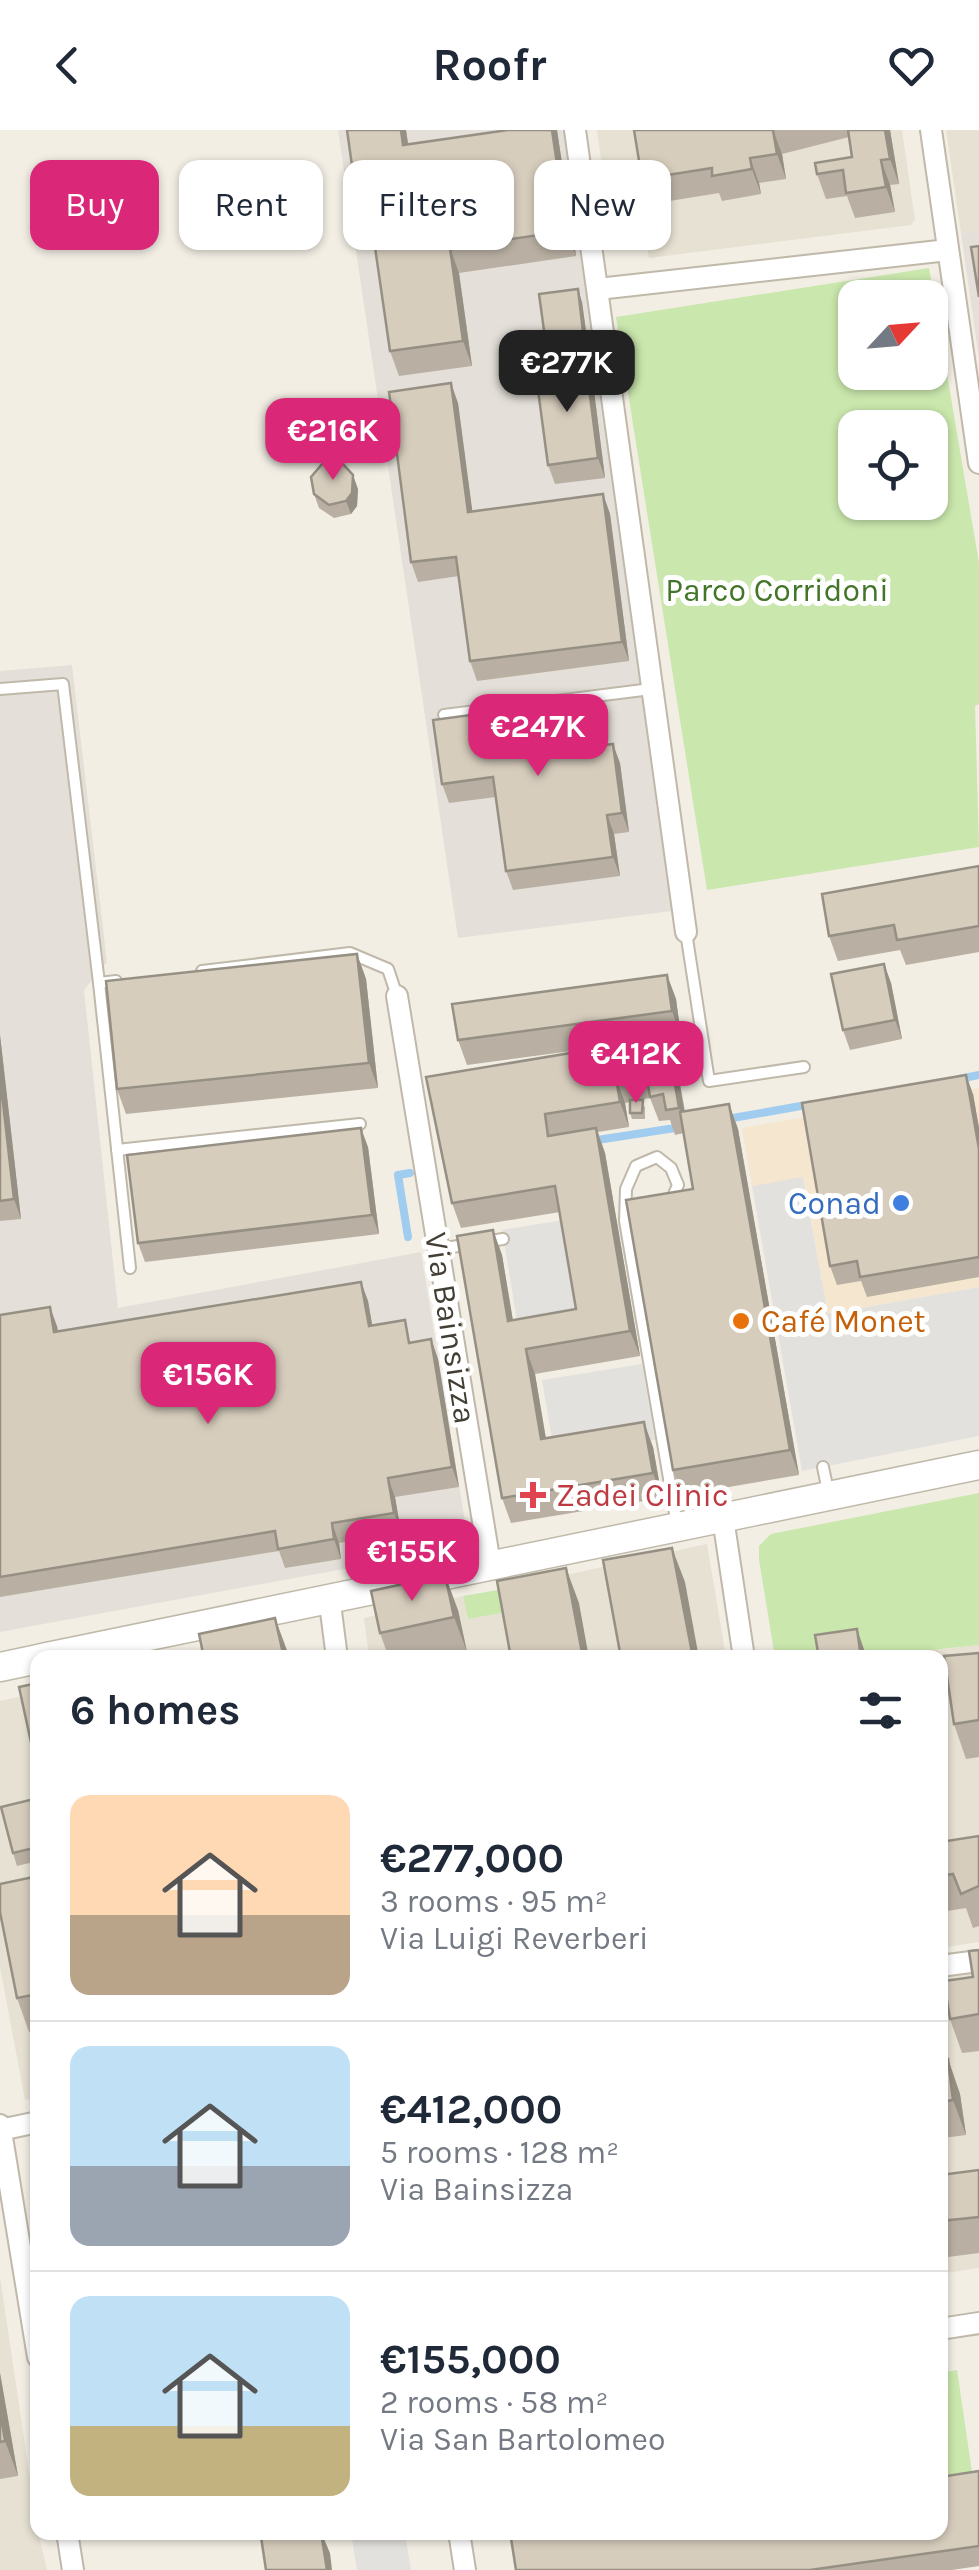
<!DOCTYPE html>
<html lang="en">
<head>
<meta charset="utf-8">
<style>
	body { margin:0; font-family:Karla,sans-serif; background:#f6f6f7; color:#1f2937; height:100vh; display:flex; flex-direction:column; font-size:38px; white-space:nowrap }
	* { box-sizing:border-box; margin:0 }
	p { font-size:32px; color:#747a83 }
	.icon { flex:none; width:55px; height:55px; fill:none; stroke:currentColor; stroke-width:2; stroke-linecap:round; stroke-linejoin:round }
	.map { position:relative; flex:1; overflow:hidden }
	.panel { position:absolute; left:30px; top:1520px; width:918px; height:890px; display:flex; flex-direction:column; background:#fff; border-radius:20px; box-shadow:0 2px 8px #0004 }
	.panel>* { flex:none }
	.guide { position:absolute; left:30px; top:30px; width:920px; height:90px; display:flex; gap:20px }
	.needle { width:65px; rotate:64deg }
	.tools { position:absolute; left:838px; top:150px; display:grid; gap:20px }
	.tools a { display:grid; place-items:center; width:110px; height:110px; border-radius:20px; background:#fff; box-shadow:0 2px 8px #0004; font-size:50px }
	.price { position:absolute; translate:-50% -85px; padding:0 22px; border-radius:20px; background:#db2777; color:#fff; font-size:32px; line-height:65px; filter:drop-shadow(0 2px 5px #0008) }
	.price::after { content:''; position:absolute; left:50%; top:60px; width:30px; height:22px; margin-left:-15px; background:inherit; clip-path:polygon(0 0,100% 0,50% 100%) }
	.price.active { background:#222; color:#fff }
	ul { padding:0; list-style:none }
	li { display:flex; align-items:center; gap:30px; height:250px; padding:0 40px }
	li+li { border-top:2px solid #e0e1e3 }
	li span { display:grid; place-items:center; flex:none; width:280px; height:200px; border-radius:20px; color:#555 }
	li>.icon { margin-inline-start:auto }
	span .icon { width:120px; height:120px; fill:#fffc; stroke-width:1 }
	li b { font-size:42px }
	h2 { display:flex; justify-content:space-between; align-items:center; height:120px; padding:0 40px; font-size:42px }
	.chip { padding:0 35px; border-radius:20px; background:#fff; box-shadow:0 2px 8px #0004; font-size:35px; line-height:90px }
	.chip.active { background:#db2777; color:#fff }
	header { display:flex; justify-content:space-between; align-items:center; height:130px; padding:0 40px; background:#fff; font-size:45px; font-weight:700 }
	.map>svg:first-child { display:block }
	.residential { fill:#e6e1d2 }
	.commercial { fill:#f5e6cf }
	.industrial { fill:#e4e0d9 }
	.green { fill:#cae7ad; fill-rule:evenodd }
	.parking { fill:#e3e1dd }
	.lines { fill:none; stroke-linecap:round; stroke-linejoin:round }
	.stream { stroke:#a0ccef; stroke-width:8 }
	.service-casing { stroke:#c0b9aa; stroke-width:14 }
	.minor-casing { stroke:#c0b9aa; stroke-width:24 }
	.tertiary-casing { stroke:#c0b9aa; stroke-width:31 }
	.service { stroke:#fff; stroke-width:10 }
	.minor { stroke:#fff; stroke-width:20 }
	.tertiary { stroke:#fff; stroke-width:28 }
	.wall { fill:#b9b0a3 }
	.shaded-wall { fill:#969084 }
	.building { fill:#d7cdbd; stroke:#969084; stroke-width:2.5 }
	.shop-dot { fill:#3f7fe0; stroke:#fff; stroke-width:4 }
	.food-dot { fill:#e8710a; stroke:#fff; stroke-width:4 }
	.health-dot { fill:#e0444e; stroke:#fff; stroke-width:4 }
	.labels { text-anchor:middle; stroke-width:10; stroke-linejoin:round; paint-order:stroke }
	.park-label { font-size:32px; fill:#427528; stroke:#fff }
	.shop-label { font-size:32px; fill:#366cbe; stroke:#fff; text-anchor:end }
	.food-label { font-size:32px; fill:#c56008; stroke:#fff; text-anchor:start }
	.street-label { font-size:32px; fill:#443f34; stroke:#fff }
	.health-label { font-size:32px; fill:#be3a42; stroke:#fff; text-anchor:start }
</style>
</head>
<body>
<header><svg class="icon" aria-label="back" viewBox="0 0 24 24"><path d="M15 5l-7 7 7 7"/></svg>Roofr<svg class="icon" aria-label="heart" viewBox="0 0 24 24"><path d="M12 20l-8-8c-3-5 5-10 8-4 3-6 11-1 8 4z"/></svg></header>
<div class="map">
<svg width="979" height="2440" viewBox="0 0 979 2440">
	<rect width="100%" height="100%" fill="#f2eee4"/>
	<g class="residential">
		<polygon points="597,0 902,0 915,90 911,95 649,128 635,36 601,30"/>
		<polygon points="946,0 979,0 979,101 961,103"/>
		<polygon points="707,1414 726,1527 369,1527 364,1488 463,1466 468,1489 502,1483 498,1460"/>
		<polygon points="979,1515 979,1812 940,1818 940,1528 867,1528"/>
		<polygon points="37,1563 37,1748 0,1756 0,1571"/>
		<polygon points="37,1783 37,1967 25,1970 0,1837 0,1790"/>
		<polygon points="979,1841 979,2138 940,2144 940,1847"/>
		<polygon points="0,2147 38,2402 47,2440 0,2440"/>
	</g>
	<polygon class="commercial" points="979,958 979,1157 828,1184 804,1048 752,1056 742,998"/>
	<g class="industrial">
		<polygon points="338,0 565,0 672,781 458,808"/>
		<polygon points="979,101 979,229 961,103"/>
		<polygon points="72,535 107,832 84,860 118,1178 421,1122 469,1416 0,1502 0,541"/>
	</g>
	<g class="green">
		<path d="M929,138L979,433V574L975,576L979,717L707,760L616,187ZM855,168H930V242H855ZM855,298H930V372H855Z"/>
		<polygon points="979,1363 979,1515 867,1527 775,1527 759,1430 759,1416 771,1404"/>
		<polygon points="498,1460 502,1483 468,1489 463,1466"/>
		<polygon points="957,2240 973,2349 940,2354 940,2243"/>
	</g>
	<g class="parking">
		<polygon points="803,1047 828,1184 979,1157 979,1306 802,1341 752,1056"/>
		<polygon points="563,1090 580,1193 519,1203 502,1100"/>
		<polygon points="642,1234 655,1310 555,1327 542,1250"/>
		<polygon points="351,2403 405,2403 411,2440 357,2440"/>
	</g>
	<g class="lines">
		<g class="stream">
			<polyline points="959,949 979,945"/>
			<polyline points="727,989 812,974"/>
			<polyline points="591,1011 675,998"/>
			<polyline points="408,1107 398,1045 410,1043"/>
		</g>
		<g class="service-casing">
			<g id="service">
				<polyline points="0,559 63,554 99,853 116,851"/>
				<polyline points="444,585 651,559"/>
				<polyline points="686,802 709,951 804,937"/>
				<polyline points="202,841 350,823 388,839 397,866"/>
				<polyline points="99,853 130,1138"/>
				<polyline points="117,1020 360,994"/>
				<polyline points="671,1071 678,1055 671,1038 657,1027 636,1036 626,1059 625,1091 677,1395"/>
				<polyline points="439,1119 503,1109"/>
				<polyline points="823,1337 829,1366"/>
			</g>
		</g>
		<g class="minor-casing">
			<g id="minor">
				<polyline points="575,0 686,802"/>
				<polyline points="931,0 979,333"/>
				<polyline points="598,159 948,120"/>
				<polyline points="397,866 490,1434"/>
				<polyline points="723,1388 744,1528"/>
				<polyline points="329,1466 337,1528"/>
				<polyline points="940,1836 979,1831"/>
				<polyline points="0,1995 38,2227"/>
				<polyline points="0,2000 38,1992"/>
				<polyline points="940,2199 979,2193"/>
				<polyline points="67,2402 73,2440"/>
				<polyline points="459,2402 465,2440"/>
			</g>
		</g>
		<g class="tertiary-casing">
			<g id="tertiary">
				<polyline points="42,1528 979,1335"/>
				<polyline points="0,1537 38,1529"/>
			</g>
		</g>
		<use href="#service" class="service"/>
		<use href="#minor" class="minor"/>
		<use href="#tertiary" class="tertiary"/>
	</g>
	<g class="wall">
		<polygon points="347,0 406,0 408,14 508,0 557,0 576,126 459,143 472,236 399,246 390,221 370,81 364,82 355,57"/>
		<polygon points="634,0 890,0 899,54 890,55 895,82 855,88 847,66 826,69 817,44 852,27 849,7 782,24 786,49 759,53 761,64 722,71 719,63 651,74 642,49"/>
		<polygon points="582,172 589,223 551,228 546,215"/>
		<polygon points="586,234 593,253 605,348 555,354 548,335"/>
		<polygon points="458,273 472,381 603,364 610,384 629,531 477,551 470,531 459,446 418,452 411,432"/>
		<polygon points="358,359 357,376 351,384 334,388 319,378 314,364"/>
		<polygon points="598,588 602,616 620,633 629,702 614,704 620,746 513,760 506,741 496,667 449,673 442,654"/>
		<polygon points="979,736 979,822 906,835 900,820 838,831 829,806"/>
		<polygon points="357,824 366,849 378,958 126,984 117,959"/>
		<polygon points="884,834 891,853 902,909 850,920 843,900"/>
		<polygon points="667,845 676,869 681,906 668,908 676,932 685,981 729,974 738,999 799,1345 682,1365 673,1340 693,1059 684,1003 675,1005 670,990 659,991 650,968 639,970 645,977 645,989 632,989 630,983 630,972 625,973 629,997 598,1002 605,1023 640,1226 535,1244 546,1308 653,1317 662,1368 511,1393 502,1368 493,1100 502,1125 513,1190 576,1179 560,1082 461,1098 452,1073 426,947 624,914 467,935 458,910"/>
		<polygon points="0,905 21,1089 0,1091"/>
		<polygon points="685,909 691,939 681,940 679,934"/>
		<polygon points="973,964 979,998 979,1147 867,1167 861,1151 837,1155 830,1136"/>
		<polygon points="368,1017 379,1104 145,1132 138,1113"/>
		<polygon points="361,1152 368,1171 372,1196 413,1212 431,1209 438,1229 459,1357 395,1367 401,1402 339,1413 341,1429 285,1438 279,1421 0,1467 0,1185 57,1196 58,1202"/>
		<polygon points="458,1480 467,1522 438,1528 389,1528 380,1503"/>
		<polygon points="979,1523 979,1627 966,1629 954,1594"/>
		<polygon points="38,1668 38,1731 17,1736 13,1723"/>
		<polygon points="979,1706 979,1796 973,1798 966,1778 940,1782 940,1712"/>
		<polygon points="38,1746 38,1901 29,1902 17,1868"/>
		<polygon points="979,1820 979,1921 962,1923 950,1889 973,1847"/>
		<polygon points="948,1929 960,1964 966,2005 943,2008 946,2033 940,2034 940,1930"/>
		<polygon points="979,2040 979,2123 940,2128 940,2045"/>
		<polygon points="0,2243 18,2346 0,2349"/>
		<polygon points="979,2341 979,2436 952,2440 516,2440 940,2402"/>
	</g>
	<g class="shaded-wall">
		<polygon points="401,0 406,0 412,40 403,15"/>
		<polygon points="552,0 557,0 576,126 567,101"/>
		<polygon points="773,0 782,24 786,49 777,24"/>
		<polygon points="885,0 890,0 899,54 890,29"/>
		<polygon points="750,28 759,53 761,64 752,39"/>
		<polygon points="881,30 890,55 895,82 886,57"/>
		<polygon points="450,118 459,143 472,236 463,211"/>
		<polygon points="578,159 582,172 589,223 584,210"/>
		<polygon points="586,234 593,253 605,348 598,328"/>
		<polygon points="451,253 458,273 475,401 468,382"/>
		<polygon points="353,345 358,359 357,376 351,384 346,371"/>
		<polygon points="603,364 610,384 629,531 622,512"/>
		<polygon points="591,569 598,588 605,636 598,616"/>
		<polygon points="613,614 620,633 629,702 622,683"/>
		<polygon points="607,685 614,704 620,746 613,727"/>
		<polygon points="357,824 366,849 378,958 369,933"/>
		<polygon points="884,834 891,853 902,909 895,890"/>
		<polygon points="667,845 676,869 681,906 672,881"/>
		<polygon points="0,905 21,1089 14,1069 0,947"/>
		<polygon points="667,907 676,932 688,1003 679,978"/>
		<polygon points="966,945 973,964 979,998 979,1019"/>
		<polygon points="616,948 625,973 629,997 620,972"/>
		<polygon points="729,974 738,999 799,1345 790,1320"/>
		<polygon points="361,998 368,1017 379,1104 372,1085"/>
		<polygon points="596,998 605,1023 640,1226 630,1201"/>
		<polygon points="493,1100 502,1125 517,1216 508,1191"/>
		<polygon points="361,1152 368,1171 376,1216 369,1196"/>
		<polygon points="50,1177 57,1196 61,1222 54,1202"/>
		<polygon points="431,1209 438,1229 459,1357 452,1337"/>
		<polygon points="526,1219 535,1244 550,1334 541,1309"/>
		<polygon points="644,1292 653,1317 662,1368 653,1343"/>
		<polygon points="388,1348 395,1367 401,1402 394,1383"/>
		<polygon points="332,1393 339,1413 341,1429 334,1409"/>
		<polygon points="672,1418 685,1452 699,1528 693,1528"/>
		<polygon points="566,1438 579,1473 589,1528 583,1528"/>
		<polygon points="445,1445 458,1480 467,1522 454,1487"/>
		<polygon points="275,1488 288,1523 289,1528 284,1528"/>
		<polygon points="857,1499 867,1528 861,1528"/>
		<polygon points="948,1929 960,1964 966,2005 953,1970"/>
		<polygon points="940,2001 943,2008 946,2033 940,2016"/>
		<polygon points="0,2243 18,2346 5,2311 0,2280"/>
		<polygon points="321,2402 330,2423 332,2440 327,2440"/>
	</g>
	<g class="building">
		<polygon points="347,0 401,0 403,15 508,0 552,0 567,101 450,118 463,211 390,221 366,55 355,57"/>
		<polygon points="634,0 773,0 777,24 750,28 752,39 712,46 712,38 642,49"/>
		<polygon points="848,0 885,0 890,29 881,30 886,57 846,63 843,40 817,44 815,33 852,27"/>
		<polygon points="979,116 979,167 971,117"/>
		<polygon points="578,159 584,210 546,215 539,164"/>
		<polygon points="586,234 598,328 548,335 536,245"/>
		<polygon points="451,253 468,382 603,364 622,512 470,531 456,427 411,432 389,262"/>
		<polygon points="341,332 353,345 352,363 346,371 329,375 314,364 311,347 323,333"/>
		<polygon points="591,569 598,616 613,614 622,683 607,685 613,727 506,741 493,647 442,654 433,590"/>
		<polygon points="979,736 979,796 897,810 894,795 829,806 822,764"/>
		<polygon points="357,824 369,933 117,959 106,851"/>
		<polygon points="884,834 895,890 843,900 831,844"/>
		<polygon points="667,845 672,881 458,910 452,874"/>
		<polygon points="667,907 679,978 666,980 663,964 650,967 646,943 616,948 620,972 545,984 548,1006 596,998 630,1201 526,1219 541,1309 644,1292 653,1343 502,1368 457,1106 493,1100 508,1191 576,1179 555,1056 452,1073 426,947"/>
		<polygon points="685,909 688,932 679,934 676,911"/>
		<polygon points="966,945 979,1019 979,1127 860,1147 857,1131 830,1136 802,973"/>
		<polygon points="0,947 14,1069 0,1071"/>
		<polygon points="630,970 643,970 642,983 630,983"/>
		<polygon points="729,974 790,1320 673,1340 626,1070 693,1059 680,982"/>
		<polygon points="361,998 372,1085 138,1113 127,1025"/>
		<polygon points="361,1152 369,1196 405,1190 409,1213 431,1209 452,1337 388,1348 394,1383 332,1393 334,1409 278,1419 275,1401 0,1447 0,1185 50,1177 54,1202"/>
		<polygon points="672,1418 693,1528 621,1528 603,1430"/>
		<polygon points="566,1438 583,1528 511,1528 497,1451"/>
		<polygon points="445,1445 454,1487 380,1503 371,1461"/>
		<polygon points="275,1488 284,1528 204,1528 199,1504"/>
		<polygon points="857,1499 861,1528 819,1528 815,1505"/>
		<polygon points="979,1523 979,1590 954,1594 944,1526"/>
		<polygon points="38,1553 38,1625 34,1626 19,1557"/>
		<polygon points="38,1668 38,1717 13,1723 1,1677"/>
		<polygon points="979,1706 979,1756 961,1764 953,1744 940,1746 940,1712"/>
		<polygon points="38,1746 38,1864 17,1868 0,1782 0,1754"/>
		<polygon points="979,1820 979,1884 950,1889 944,1851 973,1847 969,1821"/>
		<polygon points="948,1929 953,1970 940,1972 940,1930"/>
		<polygon points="979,2040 979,2087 940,2091 940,2045"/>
		<polygon points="0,2280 5,2311 0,2312"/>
		<polygon points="979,2341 979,2416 810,2440 516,2440 510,2402 940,2402 940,2347"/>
		<polygon points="293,2402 321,2402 327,2440 266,2440 261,2407"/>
	</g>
	<circle class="shop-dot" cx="901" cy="1073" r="10"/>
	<circle class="food-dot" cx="741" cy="1191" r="10"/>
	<path class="health-dot" d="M528 1350h10v10h10v10h-10v10h-10v-10h-10v-10h10z"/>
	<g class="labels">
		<g class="park-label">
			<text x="777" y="471">Parco Corridoni</text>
		</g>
		<g class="shop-label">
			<text x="881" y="1084">Conad</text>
		</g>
		<g class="food-label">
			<text x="761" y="1202">Café Monet</text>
		</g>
		<g class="street-label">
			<text transform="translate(451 1198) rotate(81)" y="11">Via Bainsizza</text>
		</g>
		<g class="health-label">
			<text x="556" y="1376">Zadei Clinic</text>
		</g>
	</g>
</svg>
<div class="tools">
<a><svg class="needle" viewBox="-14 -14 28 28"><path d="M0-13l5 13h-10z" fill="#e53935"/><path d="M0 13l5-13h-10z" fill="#747a83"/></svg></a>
<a><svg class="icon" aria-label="locate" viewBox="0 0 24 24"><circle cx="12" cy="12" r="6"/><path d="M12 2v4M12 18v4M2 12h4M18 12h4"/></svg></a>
</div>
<b class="price active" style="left:567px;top:285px">€277K</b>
<b class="price" style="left:333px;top:353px">€216K</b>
<b class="price" style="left:538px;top:649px">€247K</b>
<b class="price" style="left:636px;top:976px">€412K</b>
<b class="price" style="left:208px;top:1297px">€156K</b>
<b class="price" style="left:412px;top:1474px">€155K</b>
<div class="guide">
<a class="chip active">Buy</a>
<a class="chip">Rent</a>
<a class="chip">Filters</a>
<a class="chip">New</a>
</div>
<section class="panel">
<h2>6 homes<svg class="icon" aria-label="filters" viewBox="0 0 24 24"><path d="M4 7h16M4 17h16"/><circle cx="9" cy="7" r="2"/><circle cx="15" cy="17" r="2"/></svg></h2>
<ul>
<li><span style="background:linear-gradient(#ffd9b3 60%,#b9a48a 0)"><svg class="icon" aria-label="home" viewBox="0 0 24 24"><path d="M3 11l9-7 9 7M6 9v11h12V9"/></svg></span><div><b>€277,000</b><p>3 rooms · 95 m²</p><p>Via Luigi Reverberi</p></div></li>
<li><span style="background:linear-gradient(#bfe0f5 60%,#9aa5b1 0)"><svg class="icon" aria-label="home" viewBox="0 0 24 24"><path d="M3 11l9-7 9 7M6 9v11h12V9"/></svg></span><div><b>€412,000</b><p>5 rooms · 128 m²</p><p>Via Bainsizza</p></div></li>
<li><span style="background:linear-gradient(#bfe0f5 65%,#c2b280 0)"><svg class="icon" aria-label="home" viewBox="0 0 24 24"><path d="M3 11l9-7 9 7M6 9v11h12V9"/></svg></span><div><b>€155,000</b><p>2 rooms · 58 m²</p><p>Via San Bartolomeo</p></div></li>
</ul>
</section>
</div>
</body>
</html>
